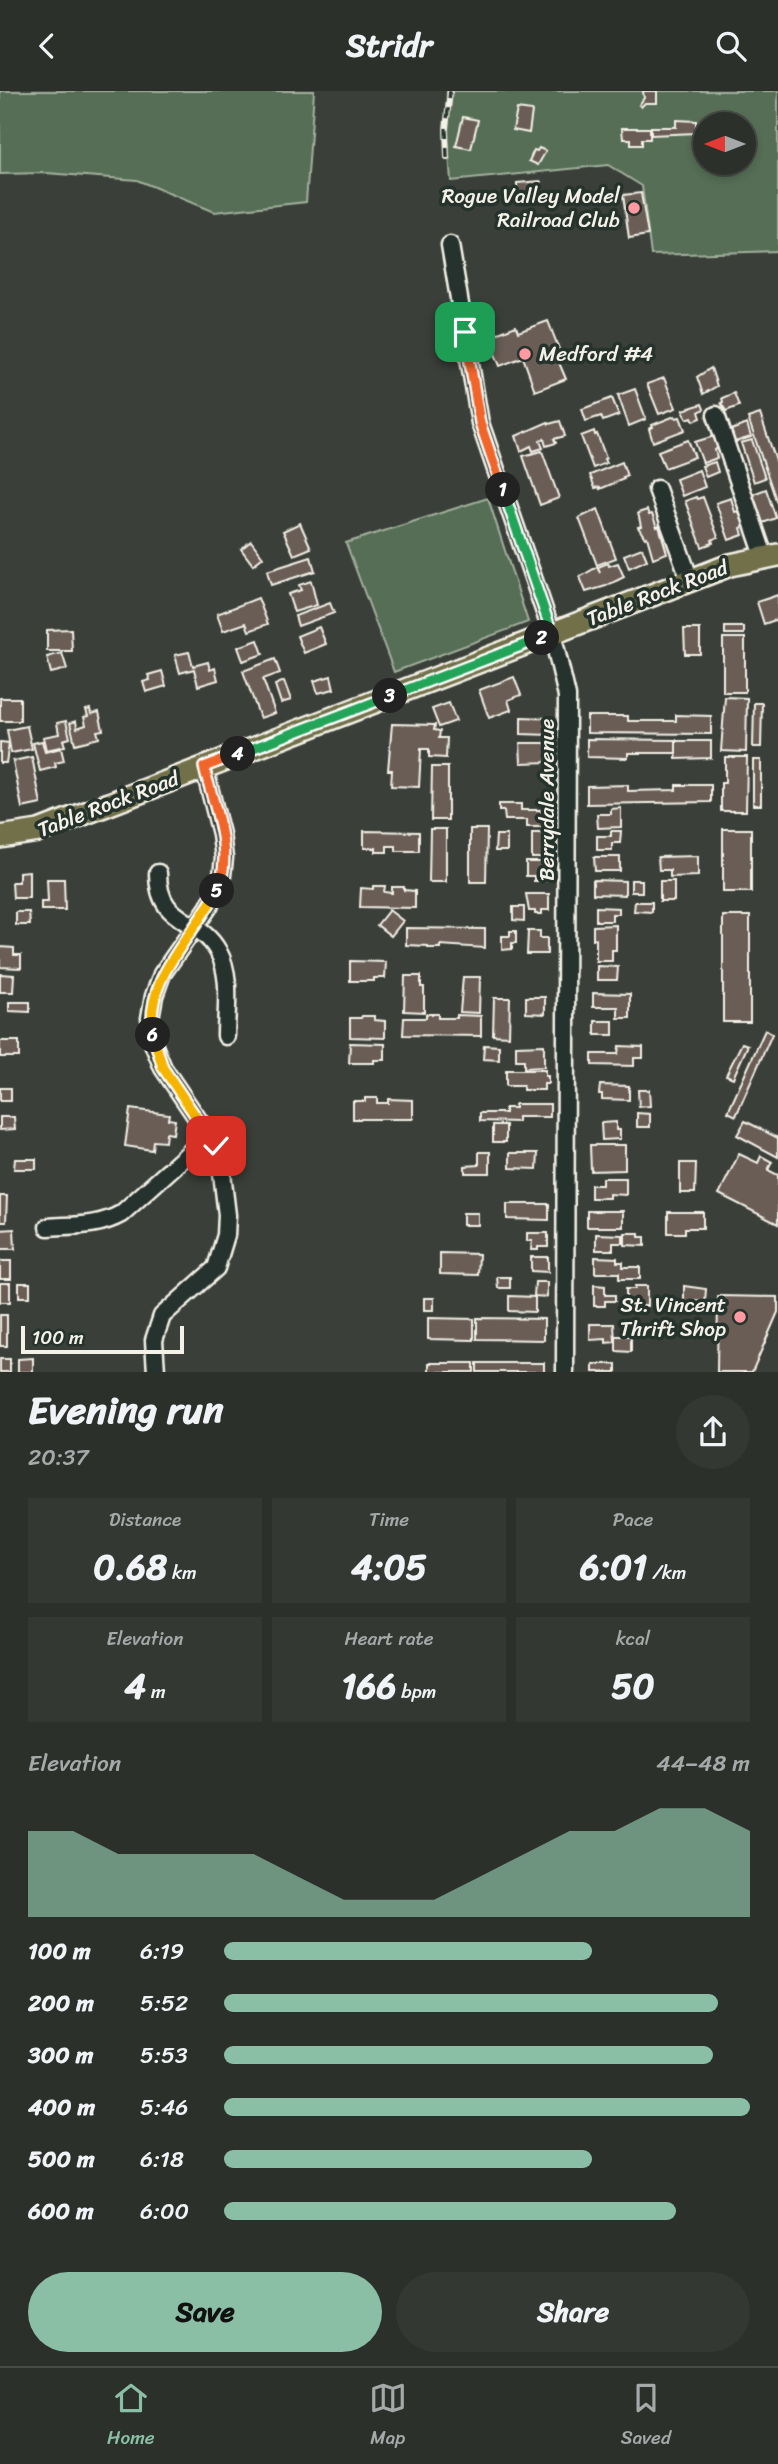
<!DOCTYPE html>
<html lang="en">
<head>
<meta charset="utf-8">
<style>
  body { margin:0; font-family:Sriracha,sans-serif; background:#343833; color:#f1f3f6; height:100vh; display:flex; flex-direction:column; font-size:26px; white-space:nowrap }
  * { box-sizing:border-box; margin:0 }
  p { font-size:23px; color:#a6a9a9 }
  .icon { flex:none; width:38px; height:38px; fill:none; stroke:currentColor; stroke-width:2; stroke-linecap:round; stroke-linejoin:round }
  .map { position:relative; height:1281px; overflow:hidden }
  .panel { display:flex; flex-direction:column; background:#2c302b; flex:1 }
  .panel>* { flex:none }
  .needle { width:46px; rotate:270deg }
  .buttons { position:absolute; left:693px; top:21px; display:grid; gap:14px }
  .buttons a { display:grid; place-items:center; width:63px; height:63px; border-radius:50%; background:#2c302b; box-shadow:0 4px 10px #0003,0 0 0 2px #484b47; font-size:35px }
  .scale { position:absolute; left:21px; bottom:18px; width:163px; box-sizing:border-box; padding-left:7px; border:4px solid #f4f1e8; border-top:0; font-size:19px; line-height:24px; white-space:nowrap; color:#f4f1e8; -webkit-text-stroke:5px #26332d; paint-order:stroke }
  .pin { position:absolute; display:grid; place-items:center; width:60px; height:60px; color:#fff; margin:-30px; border-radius:14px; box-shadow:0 4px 10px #0006 }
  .km { position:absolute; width:35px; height:35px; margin:-18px; border-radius:50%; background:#222; color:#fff; font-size:19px; line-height:35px; text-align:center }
  .round { display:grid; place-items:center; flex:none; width:74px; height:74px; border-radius:37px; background:#343833 }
  .overview { display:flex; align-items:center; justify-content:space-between; height:119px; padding:0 28px }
  h1 { font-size:38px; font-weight:700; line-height:52px }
  .stats { display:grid; grid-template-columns:repeat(3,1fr); gap:10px; height:119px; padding:7px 28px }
  .stats div { display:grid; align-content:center; border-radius:0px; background:#343833; text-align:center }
  .stats b { font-size:35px; font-weight:700 }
  .stats small { font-size:19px; font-weight:400 }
  .stats p { font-size:19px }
  .chart { height:196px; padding:14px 28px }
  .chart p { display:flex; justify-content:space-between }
  .chart svg { width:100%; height:126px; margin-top:7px; fill:#8abfa5; opacity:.7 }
  .primary-button { display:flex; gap:14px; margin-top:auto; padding:14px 28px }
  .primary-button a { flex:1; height:80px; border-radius:42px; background:#8abfa5; color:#111; font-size:28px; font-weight:700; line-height:80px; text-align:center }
  .primary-button a+a { background:#343833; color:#f1f3f6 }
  ul { padding:0 28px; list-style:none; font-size:23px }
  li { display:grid; grid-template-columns:112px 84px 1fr; align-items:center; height:52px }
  li i { height:18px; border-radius:9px; background:#8abfa5 }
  header { display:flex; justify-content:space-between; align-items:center; height:91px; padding:0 28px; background:#2c302b; font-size:32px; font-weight:700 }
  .tabs { display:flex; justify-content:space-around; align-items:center; height:98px; border-top:2px solid #484b47; background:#2c302b; font-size:19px; color:#a6a9a9 }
  .tabs a { display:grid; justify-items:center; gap:4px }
  .tabs .current { color:#8abfa5 }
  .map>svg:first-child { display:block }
  .green { fill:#546e55; stroke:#a4b09e; stroke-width:2; fill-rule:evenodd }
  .building { fill:#695d56; stroke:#f4f1e8; stroke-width:2 }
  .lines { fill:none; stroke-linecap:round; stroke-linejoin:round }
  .minor-casing { stroke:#f4f1e8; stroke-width:21 }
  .major-casing { stroke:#f4f1e8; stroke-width:26 }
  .minor { stroke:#26332d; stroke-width:16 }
  .major { stroke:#71704a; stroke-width:21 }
  .rail-casing { stroke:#f4f1e8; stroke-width:6 }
  .rail { stroke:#26332d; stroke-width:3.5; stroke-dasharray:10; stroke-linecap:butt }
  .split-1-casing { stroke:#fff; stroke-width:14 }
  .split-2-casing { stroke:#fff; stroke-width:14 }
  .split-3-casing { stroke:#fff; stroke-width:14 }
  .split-4-casing { stroke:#fff; stroke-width:14 }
  .split-5-casing { stroke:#fff; stroke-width:14 }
  .split-6-casing { stroke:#fff; stroke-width:14 }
  .split-7-casing { stroke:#fff; stroke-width:14 }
  .split-1 { stroke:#f0652b; stroke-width:9 }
  .split-2 { stroke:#22a559; stroke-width:9 }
  .split-3 { stroke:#22a559; stroke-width:9 }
  .split-4 { stroke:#22a559; stroke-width:9 }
  .split-5 { stroke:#f0652b; stroke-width:9 }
  .split-6 { stroke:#f5b400; stroke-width:9 }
  .split-7 { stroke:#f5b400; stroke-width:9 }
  .poi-dot { fill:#ff9aa2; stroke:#26332d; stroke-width:2.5 }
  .labels { text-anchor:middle; stroke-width:7; stroke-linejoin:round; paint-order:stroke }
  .poi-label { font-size:21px; fill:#f4f1e8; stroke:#26332d; text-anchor:end }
  .street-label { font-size:21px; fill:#f4f1e8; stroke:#26332d }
</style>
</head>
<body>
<header><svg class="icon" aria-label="back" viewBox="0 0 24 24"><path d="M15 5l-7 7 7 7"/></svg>Stridr<svg class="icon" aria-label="search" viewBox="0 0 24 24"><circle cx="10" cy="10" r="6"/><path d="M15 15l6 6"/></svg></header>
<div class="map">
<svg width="778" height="1281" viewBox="0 0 778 1281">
  <rect width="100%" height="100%" fill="#3a4039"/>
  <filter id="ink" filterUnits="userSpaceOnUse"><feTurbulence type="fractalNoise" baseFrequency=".0143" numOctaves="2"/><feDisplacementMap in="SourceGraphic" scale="14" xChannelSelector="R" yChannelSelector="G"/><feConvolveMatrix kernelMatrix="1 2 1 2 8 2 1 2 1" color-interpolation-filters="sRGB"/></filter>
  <g filter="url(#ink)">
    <g class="green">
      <polygon points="0,0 314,0 306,111 214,121 137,89 46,82 0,83"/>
      <path d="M447,0H778V160L651,164L642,95L608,74L451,90L446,23ZM705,33H744V72H705Z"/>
      <polygon points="488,407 528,531 394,581 346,452"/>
    </g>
    <g class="building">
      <polygon points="643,0 657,0 657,12 645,12 641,16 639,14 644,7"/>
      <polygon points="517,18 532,20 529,42 513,39"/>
      <polygon points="463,26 478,29 471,58 456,55"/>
      <polygon points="676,29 696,30 696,42 651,44 651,36 676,36"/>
      <polygon points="622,37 650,37 650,48 642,48 642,54 631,54 631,48 623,48"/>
      <polygon points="539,57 546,60 538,74 529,70 534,59 537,60"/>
      <polygon points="541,90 542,104 534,105 533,101 526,102 526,106 517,106 517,92"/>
      <polygon points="641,102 648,144 629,147 623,104"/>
      <polygon points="548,230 559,258 554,260 566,288 535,300 523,266 500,275 488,246 516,235 518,241"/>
      <polygon points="711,277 717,295 703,303 697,286"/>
      <polygon points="664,287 676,317 659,323 647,293"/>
      <polygon points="635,298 646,328 629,335 618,304"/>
      <polygon points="734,302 739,315 726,320 721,312 723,311 722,307"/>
      <polygon points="612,307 619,324 603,330 601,325 586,330 582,318"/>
      <polygon points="702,313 704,318 699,321 701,327 694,330 692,326 687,328 683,319"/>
      <polygon points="760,323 778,376 778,415 748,327"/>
      <polygon points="675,325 676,327 680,326 685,339 653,351 649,338 653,336 652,334"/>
      <polygon points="560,330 565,345 554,348 556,352 546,355 544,348 540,350 543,357 533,360 531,355 521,360 516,345 548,331 549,333"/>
      <polygon points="747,333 751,346 735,351 731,339"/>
      <polygon points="594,340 595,344 597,343 606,367 604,368 606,372 593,377 581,345"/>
      <polygon points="711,346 715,346 719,356 715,359 717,367 703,372 695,351"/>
      <polygon points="688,349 695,366 665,377 658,360"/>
      <polygon points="752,349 765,387 754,391 741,352"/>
      <polygon points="542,360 559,407 540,414 523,365"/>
      <polygon points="622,371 627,385 623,386 624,388 600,398 600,396 595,397 590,384"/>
      <polygon points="715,371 718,381 706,386 702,375"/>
      <polygon points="699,379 705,396 682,405 676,388"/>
      <polygon points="766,398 776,427 763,432 753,403"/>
      <polygon points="696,406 697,408 703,406 718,446 712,449 713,452 702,456 685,410"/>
      <polygon points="731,407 735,421 741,419 746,435 741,437 743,444 729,449 716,412"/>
      <polygon points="598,418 616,467 597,474 579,427"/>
      <polygon points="647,419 649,424 652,423 657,436 659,435 667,462 653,467 647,446 645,447 638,436 641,435 638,422"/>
      <polygon points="300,432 311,457 294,464 283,440"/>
      <polygon points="251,450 263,466 253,474 241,458"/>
      <polygon points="642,457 647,469 629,477 624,464"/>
      <polygon points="311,466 315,480 271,494 267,480"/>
      <polygon points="608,472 609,475 618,472 624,486 606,495 586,501 580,486 597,476 600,482 598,476"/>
      <polygon points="311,490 317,514 294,521 288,503 301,499 299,494"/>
      <polygon points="778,504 778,528 764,533 757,511"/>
      <polygon points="258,507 268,533 249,540 246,532 223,540 217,523"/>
      <polygon points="330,512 334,522 298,535 295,525"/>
      <polygon points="319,536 326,553 304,562 297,545"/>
      <rect x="725" y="536" width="19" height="7"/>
      <polygon points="71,538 72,560 47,560 47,539"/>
      <polygon points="684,538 700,538 700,563 685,563"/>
      <rect x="723" y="547" width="22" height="54"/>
      <polygon points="258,549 263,563 243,570 238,556"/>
      <polygon points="189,561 193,575 208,571 210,579 215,577 218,589 198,595 194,578 180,582 175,564"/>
      <polygon points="62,562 67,578 51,582 47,566"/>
      <polygon points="275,568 280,582 263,588 275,622 260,627 243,580"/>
      <polygon points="162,580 166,595 146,601 143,591 150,589 148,584"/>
      <polygon points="331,585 334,598 318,602 314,590"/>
      <polygon points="514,586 521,604 508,609 511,619 489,627 479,599"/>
      <polygon points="284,590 291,609 281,612 275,594"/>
      <polygon points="725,606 747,607 746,661 721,660"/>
      <rect x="0" y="607" width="20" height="23"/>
      <polygon points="449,612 456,630 439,636 432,618"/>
      <polygon points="754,612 762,612 761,656 753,656"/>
      <polygon points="90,618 91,623 99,621 103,639 97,640 99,647 75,653 70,632 76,630 77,637 86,634 84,626 88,625 86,619"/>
      <polygon points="676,624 711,625 711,643 587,642 587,625 628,625 628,630 676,630"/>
      <polygon points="521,626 549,627 549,644 521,643"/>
      <polygon points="66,630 70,647 63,649 65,655 46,659 43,646 59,643 57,632"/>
      <polygon points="392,633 435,634 434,639 440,640 439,647 447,647 446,667 429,666 429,658 421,658 419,696 391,695 392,679 388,679"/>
      <polygon points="27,635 32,658 11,662 7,639"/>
      <polygon points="587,648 676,649 676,662 628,662 628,667 587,666"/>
      <polygon points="42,650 45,661 61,657 64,670 55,672 56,676 40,680 33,652"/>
      <polygon points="676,650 711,650 711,667 676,668"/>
      <polygon points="0,651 9,652 6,672 0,672"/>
      <polygon points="520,652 548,652 549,671 521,672"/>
      <polygon points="32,666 41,713 22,717 13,670"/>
      <polygon points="725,666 747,666 746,720 721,720 721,692 725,692"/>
      <rect x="753" y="669" width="8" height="45"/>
      <polygon points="432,676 448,676 448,729 431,729"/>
      <polygon points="628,694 628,700 676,699 676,694 711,694 711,711 587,713 587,695"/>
      <polygon points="499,713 521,713 521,719 541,719 541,722 548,722 549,736 527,736 527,729 505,729 504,720 499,720"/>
      <polygon points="621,717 621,736 598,737 597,723 611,723 611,718"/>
      <polygon points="430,738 446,738 446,791 429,791"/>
      <polygon points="470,738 487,738 486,791 470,791"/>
      <rect x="723" y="738" width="28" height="63"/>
      <polygon points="364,740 419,741 419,760 396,760 396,755 387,755 387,761 376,761 376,757 364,757"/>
      <polygon points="611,740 621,740 620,752 612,752 612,759 597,759 597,745 611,745"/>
      <rect x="532" y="742" width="17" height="25"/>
      <polygon points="496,744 507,744 507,760 495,760"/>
      <polygon points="698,765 698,785 670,786 670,779 659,779 658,766"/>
      <polygon points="594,766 620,766 620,780 595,780"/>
      <polygon points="526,771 547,771 547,790 534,790 534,785 526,785"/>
      <polygon points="29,780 29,807 13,807 12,791 19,791 19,781"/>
      <polygon points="47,788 64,788 65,819 41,819 41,811 48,811"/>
      <polygon points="593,789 625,790 625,804 593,803"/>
      <rect x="631" y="789" width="11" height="12"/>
      <rect x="660" y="790" width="14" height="20"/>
      <polygon points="373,795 385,795 384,801 392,802 392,796 404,796 404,799 415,800 415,817 360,816 361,797 373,798"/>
      <polygon points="526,803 549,803 549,819 542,819 542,823 535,823 535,820 529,820"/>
      <polygon points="635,811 652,811 652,821 634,820"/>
      <polygon points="513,816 524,816 524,830 513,829"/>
      <polygon points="596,816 619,817 619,823 612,823 612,830 596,830"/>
      <polygon points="389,819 403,830 391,845 377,834"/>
      <polygon points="16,821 29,821 30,834 16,834"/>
      <rect x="723" y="825" width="27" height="106"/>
      <polygon points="616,834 616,859 612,859 612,870 596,870 596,848 593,848 593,835"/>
      <polygon points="406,837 485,838 485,857 440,854 440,857 428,857 428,855 406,854"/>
      <polygon points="510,840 516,840 516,852 512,852 512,858 502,859 502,845 510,845"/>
      <polygon points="528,840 540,840 540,847 547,847 547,863 527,863"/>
      <polygon points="0,856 14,857 14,864 21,864 21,877 0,876"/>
      <polygon points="350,870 386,871 385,887 374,887 374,890 350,890"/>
      <polygon points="597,875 618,876 617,889 597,889"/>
      <polygon points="0,883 14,884 13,901 0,901"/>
      <polygon points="405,885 421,885 421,896 424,896 424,921 404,920"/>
      <polygon points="463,886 480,886 479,922 460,921"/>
      <polygon points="593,902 630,903 630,927 618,927 618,916 593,916"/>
      <polygon points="526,906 545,906 545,923 526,922"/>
      <polygon points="494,907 510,907 509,945 493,944"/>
      <polygon points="9,911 30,911 30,921 9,920"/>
      <polygon points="426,923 438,923 438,927 457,927 457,924 481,925 481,945 403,944 404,927 426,927"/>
      <polygon points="362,925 374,925 374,929 385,930 385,947 350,946 350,927 361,927"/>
      <rect x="595" y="930" width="18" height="14"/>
      <polygon points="765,939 772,943 736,1025 728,1021"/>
      <rect x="0" y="950" width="19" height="16"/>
      <polygon points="350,952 385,953 385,969 374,969 374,972 349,972"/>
      <polygon points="742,952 748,954 733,987 726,984"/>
      <polygon points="484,954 499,955 499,969 483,968"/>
      <polygon points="544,954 544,976 524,977 524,969 516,969 516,955"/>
      <polygon points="619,955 643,956 643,967 634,967 634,975 592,974 592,963 618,963"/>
      <polygon points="506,979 545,979 545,985 548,985 548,993 544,993 544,999 523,999 523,995 506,995"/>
      <polygon points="600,994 629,995 629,1009 602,1008 602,1003 599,1003"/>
      <rect x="0" y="997" width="11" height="13"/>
      <polygon points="638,999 649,999 650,1015 639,1016"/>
      <polygon points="365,1007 377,1007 377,1012 388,1012 388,1008 413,1009 413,1028 353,1028 353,1010 365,1010"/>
      <polygon points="515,1013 550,1013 550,1026 518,1026 518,1031 480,1030 480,1022 505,1022 505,1017 515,1017"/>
      <polygon points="130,1018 169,1023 168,1028 175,1029 173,1043 166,1042 165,1051 153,1050 152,1059 125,1055"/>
      <polygon points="637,1022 650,1023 650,1036 637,1036"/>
      <polygon points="0,1026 14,1026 15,1038 0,1039"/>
      <polygon points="745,1030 778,1047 778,1066 737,1044"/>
      <polygon points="616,1031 616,1039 620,1039 620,1048 602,1049 601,1032"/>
      <rect x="493" y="1034" width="13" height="17"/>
      <polygon points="590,1054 625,1054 625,1079 591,1080"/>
      <polygon points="479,1061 490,1061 490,1082 465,1082 465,1075 479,1074"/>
      <polygon points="510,1062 538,1062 537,1078 510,1077"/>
      <polygon points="739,1063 758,1072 761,1065 772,1071 768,1079 778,1084 778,1133 719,1103"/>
      <polygon points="15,1068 36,1068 36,1078 14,1078"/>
      <polygon points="680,1072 696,1072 695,1102 680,1102"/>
      <polygon points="602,1087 626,1087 626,1104 609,1103 609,1107 591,1107 591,1094 602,1094"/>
      <polygon points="0,1105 7,1105 6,1131 0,1131"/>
      <polygon points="507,1113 549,1113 549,1129 507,1128"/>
      <rect x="587" y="1120" width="36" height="16"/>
      <polygon points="668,1121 703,1121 703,1137 685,1137 685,1142 668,1142"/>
      <rect x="463" y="1122" width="15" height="12"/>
      <polygon points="14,1138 15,1158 0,1158 0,1139"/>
      <polygon points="527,1142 548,1142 548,1156 538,1156 538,1159 531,1159 532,1150 527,1150"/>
      <polygon points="625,1142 639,1142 639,1146 645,1146 645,1155 625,1154"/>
      <polygon points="596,1143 623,1144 623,1152 613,1152 613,1159 596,1159"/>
      <polygon points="440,1162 479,1163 478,1184 440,1183"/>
      <polygon points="531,1166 548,1166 548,1181 531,1180"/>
      <polygon points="595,1166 617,1167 617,1171 623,1171 623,1176 640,1176 640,1188 619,1188 619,1182 595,1182"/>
      <rect x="0" y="1170" width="11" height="18"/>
      <polygon points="497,1186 510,1186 510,1197 498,1197"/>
      <polygon points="535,1191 547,1191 547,1206 534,1205"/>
      <rect x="0" y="1192" width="10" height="19"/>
      <rect x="19" y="1192" width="11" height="14"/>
      <polygon points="594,1194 605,1195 605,1204 615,1204 615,1210 605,1210 605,1215 594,1215"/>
      <polygon points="635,1195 647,1195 647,1215 636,1215 636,1210 626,1210 626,1198 635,1198"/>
      <polygon points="684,1195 706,1198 705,1211 695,1210 695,1215 684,1215"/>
      <polygon points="509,1205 535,1206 535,1221 509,1220"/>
      <polygon points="718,1205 778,1206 778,1221 752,1281 717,1281"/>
      <rect x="424" y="1207" width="10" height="12"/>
      <rect x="0" y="1224" width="7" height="31"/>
      <polygon points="428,1227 474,1228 474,1249 428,1248"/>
      <polygon points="477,1227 544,1228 544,1249 477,1248"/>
      <polygon points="590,1233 614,1233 615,1251 606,1252 606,1248 590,1249"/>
      <polygon points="616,1245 631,1245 631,1261 616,1260"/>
      <polygon points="33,1267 33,1281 18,1281 18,1268"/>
      <rect x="0" y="1268" width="10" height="13"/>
      <rect x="429" y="1272" width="45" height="9"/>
      <rect x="477" y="1272" width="67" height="9"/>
      <rect x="593" y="1273" width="23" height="8"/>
    </g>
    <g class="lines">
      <g class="minor-casing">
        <g id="minor">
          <polyline points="450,154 480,332 552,542 567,605 565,1281"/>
          <polyline points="716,324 764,465"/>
          <polyline points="657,398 690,489"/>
          <path d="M158,782C158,835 198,824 218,860C232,885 226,917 226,945"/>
          <path d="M48,1136C73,1134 98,1136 121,1123L210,1043"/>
          <polyline points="156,1281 154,1249 162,1225 216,1177 226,1144 227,1124 221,1074 216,1055 163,977 154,955 150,927 154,905 162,883 208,817 221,793 224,767 221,743 204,676"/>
        </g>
      </g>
      <g class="major-casing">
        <polyline id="major" points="0,746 39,740 730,474 778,464"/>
      </g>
      <use href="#minor" class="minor"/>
      <use href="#major" class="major"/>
      <g class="rail-casing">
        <polyline id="rail" points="447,67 446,38 450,0"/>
      </g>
      <use href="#rail" class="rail"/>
    </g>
  </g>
  <g class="lines" filter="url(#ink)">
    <g class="split-1-casing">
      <polyline id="split-1" points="465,241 480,332 503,399"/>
    </g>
    <g class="split-2-casing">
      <polyline id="split-2" points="503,399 552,542 542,547"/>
    </g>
    <g class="split-3-casing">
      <polyline id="split-3" points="390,605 542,547"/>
    </g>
    <g class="split-4-casing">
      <polyline id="split-4" points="238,663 390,605"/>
    </g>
    <g class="split-5-casing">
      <path id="split-5" d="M217,800C235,764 213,712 204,676L238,663"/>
    </g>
    <g class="split-6-casing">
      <path id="split-6" d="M153,944C144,886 192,848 217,800"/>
    </g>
    <g class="split-7-casing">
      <polyline id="split-7" points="153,944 163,977 216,1055"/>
    </g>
    <use href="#split-1" class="split-1"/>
    <use href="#split-2" class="split-2"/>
    <use href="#split-3" class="split-3"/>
    <use href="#split-4" class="split-4"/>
    <use href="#split-5" class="split-5"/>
    <use href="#split-6" class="split-6"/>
    <use href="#split-7" class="split-7"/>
  </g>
  <g class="poi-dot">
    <circle cx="634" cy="117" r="7"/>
    <circle cx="525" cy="263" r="7"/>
    <circle cx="740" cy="1226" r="7"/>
  </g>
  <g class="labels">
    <g class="poi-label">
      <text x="620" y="112">Rogue Valley Model<tspan x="620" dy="24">Railroad Club</tspan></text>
      <text x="539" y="270" text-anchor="start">Medford #4</text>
      <text x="726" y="1221">St. Vincent<tspan x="726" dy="24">Thrift Shop</tspan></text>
    </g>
    <g class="street-label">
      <text transform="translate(657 502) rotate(-21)" y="7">Table Rock Road</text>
      <text transform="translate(547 709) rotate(-90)" y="7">Berrydale Avenue</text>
      <text transform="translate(108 713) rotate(-21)" y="7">Table Rock Road</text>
    </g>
  </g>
</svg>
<div class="buttons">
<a><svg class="needle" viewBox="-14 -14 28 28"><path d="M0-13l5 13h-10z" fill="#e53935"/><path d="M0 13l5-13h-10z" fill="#a6a9a9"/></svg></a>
</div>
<div class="scale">100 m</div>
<div class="pin" style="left:465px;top:241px;background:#1e9e55"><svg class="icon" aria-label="arrive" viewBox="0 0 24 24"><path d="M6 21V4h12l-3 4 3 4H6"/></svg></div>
<div class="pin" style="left:216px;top:1055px;background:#d93025"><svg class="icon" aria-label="check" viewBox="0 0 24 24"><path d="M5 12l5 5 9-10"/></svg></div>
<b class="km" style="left:503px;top:399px">1</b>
<b class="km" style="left:542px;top:547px">2</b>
<b class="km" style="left:390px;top:605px">3</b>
<b class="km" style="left:238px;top:663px">4</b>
<b class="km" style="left:217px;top:800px">5</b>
<b class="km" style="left:153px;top:944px">6</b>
</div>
<section class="panel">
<div class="overview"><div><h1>Evening run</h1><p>20:37</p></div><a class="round"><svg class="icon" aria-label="share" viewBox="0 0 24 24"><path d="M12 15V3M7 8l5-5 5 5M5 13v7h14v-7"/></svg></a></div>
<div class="stats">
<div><p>Distance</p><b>0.68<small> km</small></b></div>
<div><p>Time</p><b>4:05</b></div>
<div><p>Pace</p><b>6:01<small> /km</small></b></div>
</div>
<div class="stats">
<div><p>Elevation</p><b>4<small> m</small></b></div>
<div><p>Heart rate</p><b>166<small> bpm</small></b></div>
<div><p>kcal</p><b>50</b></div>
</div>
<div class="chart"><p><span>Elevation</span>44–48 m</p>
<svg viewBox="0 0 160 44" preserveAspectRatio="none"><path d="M0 44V14L10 14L20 22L30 22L40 22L50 22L60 30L70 38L80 38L90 38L100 30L110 22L120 14L130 14L140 6L150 6L160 14V44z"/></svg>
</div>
<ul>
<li><b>100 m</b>6:19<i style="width:70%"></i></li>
<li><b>200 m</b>5:52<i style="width:94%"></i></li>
<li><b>300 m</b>5:53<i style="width:93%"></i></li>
<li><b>400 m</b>5:46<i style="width:100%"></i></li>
<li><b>500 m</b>6:18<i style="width:70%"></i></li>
<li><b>600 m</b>6:00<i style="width:86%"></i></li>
</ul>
<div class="primary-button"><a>Save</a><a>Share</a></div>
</section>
<nav class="tabs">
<a class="current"><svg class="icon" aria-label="home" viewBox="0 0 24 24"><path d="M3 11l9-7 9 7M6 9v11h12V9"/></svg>Home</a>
<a><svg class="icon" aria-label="map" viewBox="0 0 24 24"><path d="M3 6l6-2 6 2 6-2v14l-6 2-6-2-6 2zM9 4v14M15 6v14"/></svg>Map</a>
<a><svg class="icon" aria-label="saved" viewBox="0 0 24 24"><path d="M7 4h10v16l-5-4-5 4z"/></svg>Saved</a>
</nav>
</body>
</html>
